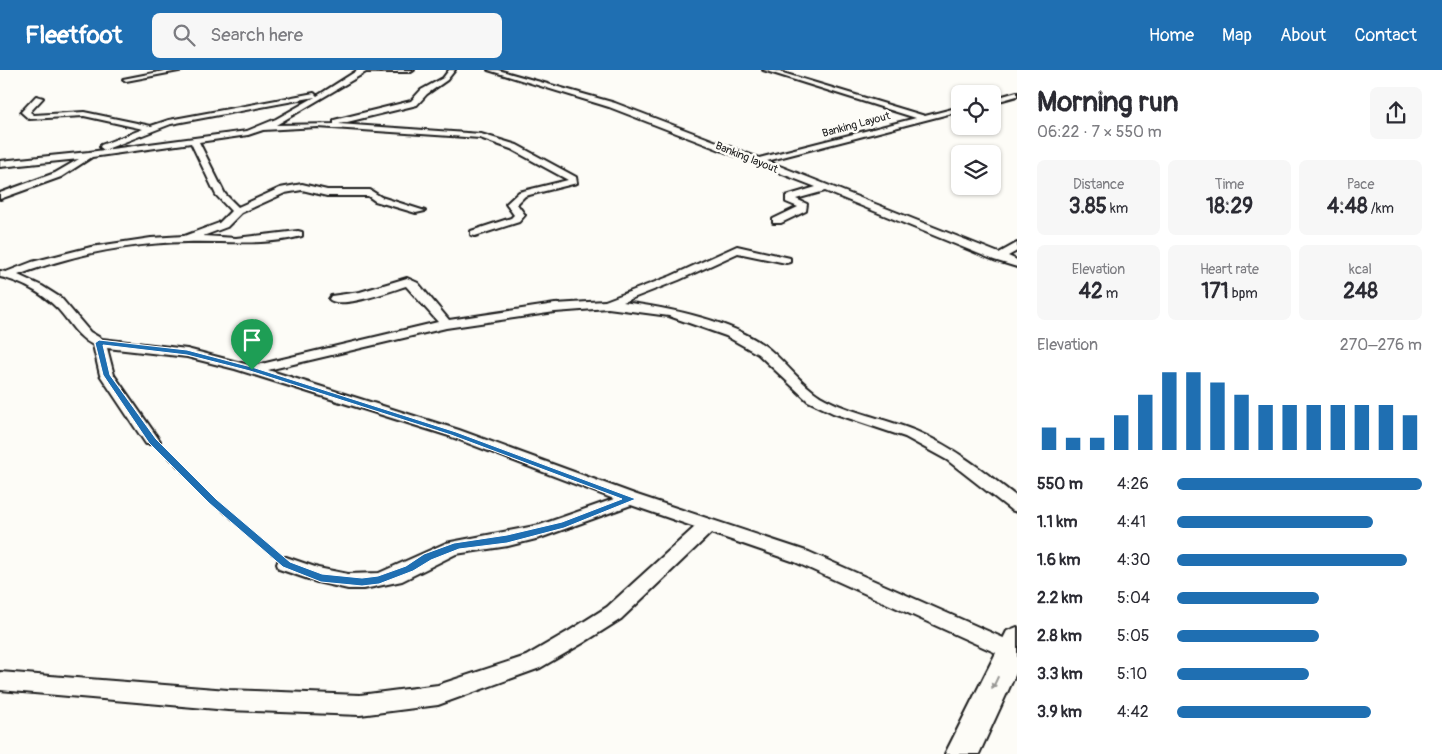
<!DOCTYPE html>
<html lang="en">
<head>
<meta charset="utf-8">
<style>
  body { margin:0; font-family:Pangolin,sans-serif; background:#f7f7f7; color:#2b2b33; height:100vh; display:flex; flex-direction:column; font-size:19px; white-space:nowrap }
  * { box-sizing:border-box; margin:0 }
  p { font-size:16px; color:#7c7c81 }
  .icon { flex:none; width:28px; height:28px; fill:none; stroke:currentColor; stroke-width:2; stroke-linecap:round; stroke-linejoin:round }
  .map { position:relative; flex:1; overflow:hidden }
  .panel { display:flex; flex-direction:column; background:#fff; width:425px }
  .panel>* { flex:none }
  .fabs { position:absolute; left:951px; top:15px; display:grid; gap:10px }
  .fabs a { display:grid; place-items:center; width:50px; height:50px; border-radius:8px; background:#fff; box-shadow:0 1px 4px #0004; font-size:25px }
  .pin { position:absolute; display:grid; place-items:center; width:42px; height:42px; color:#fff; margin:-51px -21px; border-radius:50% 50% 50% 0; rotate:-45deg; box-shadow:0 0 5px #0007 }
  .pin .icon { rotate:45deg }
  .round { display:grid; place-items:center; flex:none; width:52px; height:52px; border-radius:8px; background:#f7f7f7 }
  .summary { display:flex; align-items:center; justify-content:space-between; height:85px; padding:0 20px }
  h1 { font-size:28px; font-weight:700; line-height:38px }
  .figures { display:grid; grid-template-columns:repeat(3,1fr); gap:8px; height:85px; padding:5px 20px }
  .figures div { display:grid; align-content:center; border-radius:8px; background:#f7f7f7; text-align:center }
  .figures b { font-size:21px; font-weight:700 }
  .figures small { font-size:14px; font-weight:400 }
  .figures p { font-size:14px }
  .chart { height:140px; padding:10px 20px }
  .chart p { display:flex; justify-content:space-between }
  .chart svg { width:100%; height:90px; margin-top:5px; stroke:#1f6fb2; stroke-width:6 }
  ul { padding:0 20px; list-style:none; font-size:16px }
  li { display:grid; grid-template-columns:80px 60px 1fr; align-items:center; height:38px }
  li i { height:12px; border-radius:6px; background:#1f6fb2 }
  header { display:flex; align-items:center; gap:30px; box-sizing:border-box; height:70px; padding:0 25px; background:#1f6fb2; color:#fff }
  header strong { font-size:24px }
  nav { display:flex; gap:28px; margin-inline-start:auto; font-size:18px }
  .search { width:350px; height:45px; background:#f7f7f7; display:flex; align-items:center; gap:12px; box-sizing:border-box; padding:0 18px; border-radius:8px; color:#7c7c81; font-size:19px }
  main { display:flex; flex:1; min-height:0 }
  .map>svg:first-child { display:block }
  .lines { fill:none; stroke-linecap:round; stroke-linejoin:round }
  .minor-casing { stroke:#1c1c1c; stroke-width:4 }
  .secondary-casing { stroke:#1c1c1c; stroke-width:4 }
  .path-far1 { stroke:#1c1c1c; stroke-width:3; stroke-dasharray:5.5 4; stroke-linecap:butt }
  .path { stroke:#1c1c1c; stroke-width:4.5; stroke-dasharray:7 5; stroke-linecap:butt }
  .minor { fill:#fdfcf7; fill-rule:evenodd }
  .secondary { fill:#fdfcf7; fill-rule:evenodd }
  .oneway { fill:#989794 }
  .route { fill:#1f6fb2; stroke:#fff; fill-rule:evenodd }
  .labels { text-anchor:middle; stroke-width:5; stroke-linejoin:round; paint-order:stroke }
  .far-street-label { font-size:11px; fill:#1c1c1c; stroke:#fdfcf7 }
</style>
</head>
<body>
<header>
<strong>Fleetfoot</strong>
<div class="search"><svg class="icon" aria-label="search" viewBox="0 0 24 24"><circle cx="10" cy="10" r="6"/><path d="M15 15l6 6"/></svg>Search here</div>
<nav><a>Home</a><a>Map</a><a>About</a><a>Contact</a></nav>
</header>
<main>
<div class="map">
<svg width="1017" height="684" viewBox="0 0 1017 684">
  <rect width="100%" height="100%" fill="#fdfcf7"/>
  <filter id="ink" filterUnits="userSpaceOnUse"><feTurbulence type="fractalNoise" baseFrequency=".02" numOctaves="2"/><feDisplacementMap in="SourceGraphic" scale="10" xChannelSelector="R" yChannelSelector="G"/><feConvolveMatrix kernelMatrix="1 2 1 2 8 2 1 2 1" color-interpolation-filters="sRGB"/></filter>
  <g filter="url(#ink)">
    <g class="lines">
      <g class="minor-casing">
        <g id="minor">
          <polygon points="169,0 184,0 126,11 123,9"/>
          <path d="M358,0H414L411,2H366L276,55L334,54V50L411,31L421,20L443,8L449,0H455L447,10L427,24L417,35L339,54L481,64L517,75L576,107L577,113L525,126L517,134L525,145L519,152L475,166L471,165V161L511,148L514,145L506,134L519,122L568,110L511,79L480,68L318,57L263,60L248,65L199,72L225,124L238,137L280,118L302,114L327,120H370L381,127L425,141L416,143L375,131L368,126H327L302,120L285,123L241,143L227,157L203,166L236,168L298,161L302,162V166C264,176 225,171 187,172C130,173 71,185 18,205L42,216L61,228L90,262L102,269L187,279L253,296L438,252L406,216C391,221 339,240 329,229L331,226L360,222L407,208L418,213L449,250L555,234L605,231L671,206L737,176L790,188V192L786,193L738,183L679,210L623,232C668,238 733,250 769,279C786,293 801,314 820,326C849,343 884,348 916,361C954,377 985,402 1017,427V442L1011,440L947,390L905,367L833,343L808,331L758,284L726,266L669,246L608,238L555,242L446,258L268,300L459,360L637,425L809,482L1017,574V586L1010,589L1003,586L795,492L711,463L621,549L583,573L540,598L438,635L360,645L228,640L0,620V602L228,620L360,625L438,615L526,586L569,561L607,537L695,457L631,435L540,468L508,476L456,484L402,511L364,519H348L317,512L279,499L277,494L279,489L286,487L318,498L348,504L379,503L446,473L540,455L614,429L449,366L235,299L187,287L107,278L114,305L160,371L158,374H146L100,305L93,275C77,267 70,252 58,239C44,224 20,211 0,207V201L6,202L32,192L91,177L151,168L184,166L219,153L231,141L216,125L191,73L92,87L61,107L0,129V123L55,103L79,89L0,97V91L89,82L247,61L276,49L315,27L171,54L104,80L100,77L101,75L143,59L84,46L29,49L21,42L36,26L43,28L30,42L34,45L84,42L151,56L169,50L314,23L317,26Z"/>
          <polygon points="488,0 498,0 615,33 759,88 916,48 763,0 773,0 925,46 960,37 960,41 767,91 999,183 1017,173 1017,181 1008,186 1017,190 1017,197 994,190 825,121 796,129 807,134 806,141 781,153 773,153 773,149 798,137 786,132 786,126 816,117 609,37"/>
          <polygon points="1017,22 1017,26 992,33 992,29"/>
        </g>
      </g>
      <g class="secondary-casing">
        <polygon id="secondary" points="1017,557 1017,601 979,684 945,684 1007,561"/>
      </g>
      <polyline class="path-far1" points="162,380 212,431 261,473"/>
      <polyline class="path" points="259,471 274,484"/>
      <use href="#minor" class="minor"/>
      <use href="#secondary" class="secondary"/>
    </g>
    <defs><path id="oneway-solid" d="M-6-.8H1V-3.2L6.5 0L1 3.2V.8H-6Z" transform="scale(1.25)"/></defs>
    <use class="oneway" href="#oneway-solid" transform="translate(995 613) rotate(115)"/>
  </g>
  <path class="route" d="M99,270L187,280L255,298L456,362L636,429L564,458L507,473L459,479L431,490L413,501L379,514L362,516L321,512L283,497L209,433L149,373L103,305L95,273ZM103,275L187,285L250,301L451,365L622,429L562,452L507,465L454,473L424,484L406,496L378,506L362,508L322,504L290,492L216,429L156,369L110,305Z"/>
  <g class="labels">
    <g class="far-street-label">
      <text transform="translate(856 54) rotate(-15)" y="4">Banking Layout</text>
      <text transform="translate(747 87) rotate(22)" y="4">Banking layout</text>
    </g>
  </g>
</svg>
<div class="fabs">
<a><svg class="icon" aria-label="locate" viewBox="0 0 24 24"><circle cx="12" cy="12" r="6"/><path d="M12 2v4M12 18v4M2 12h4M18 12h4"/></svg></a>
<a><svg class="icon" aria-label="layers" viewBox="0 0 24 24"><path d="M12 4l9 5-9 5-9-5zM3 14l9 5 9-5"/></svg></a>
</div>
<div class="pin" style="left:252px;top:300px;background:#1e9e55"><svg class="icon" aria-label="arrive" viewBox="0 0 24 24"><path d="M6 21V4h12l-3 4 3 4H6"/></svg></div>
</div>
<section class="panel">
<div class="summary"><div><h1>Morning run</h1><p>06:22 · 7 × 550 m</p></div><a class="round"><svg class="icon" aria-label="share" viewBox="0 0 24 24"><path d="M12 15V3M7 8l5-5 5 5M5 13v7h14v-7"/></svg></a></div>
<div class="figures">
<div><p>Distance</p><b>3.85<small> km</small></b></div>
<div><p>Time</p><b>18:29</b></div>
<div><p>Pace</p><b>4:48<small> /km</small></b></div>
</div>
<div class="figures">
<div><p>Elevation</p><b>42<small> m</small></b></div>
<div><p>Heart rate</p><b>171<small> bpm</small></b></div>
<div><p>kcal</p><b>248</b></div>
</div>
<div class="chart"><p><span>Elevation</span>270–276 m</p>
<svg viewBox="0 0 160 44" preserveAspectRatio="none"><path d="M5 44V33M15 44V38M25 44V38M35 44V27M45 44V17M55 44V6M65 44V6M75 44V11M85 44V17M95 44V22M105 44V22M115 44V22M125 44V22M135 44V22M145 44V22M155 44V27"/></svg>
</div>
<ul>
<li><b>550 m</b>4:26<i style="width:100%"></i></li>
<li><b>1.1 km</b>4:41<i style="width:80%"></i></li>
<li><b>1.6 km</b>4:30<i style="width:94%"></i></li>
<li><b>2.2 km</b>5:04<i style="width:58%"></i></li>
<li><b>2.8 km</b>5:05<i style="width:58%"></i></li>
<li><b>3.3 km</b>5:10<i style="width:54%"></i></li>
<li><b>3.9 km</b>4:42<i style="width:79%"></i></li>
</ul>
</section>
</main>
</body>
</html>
